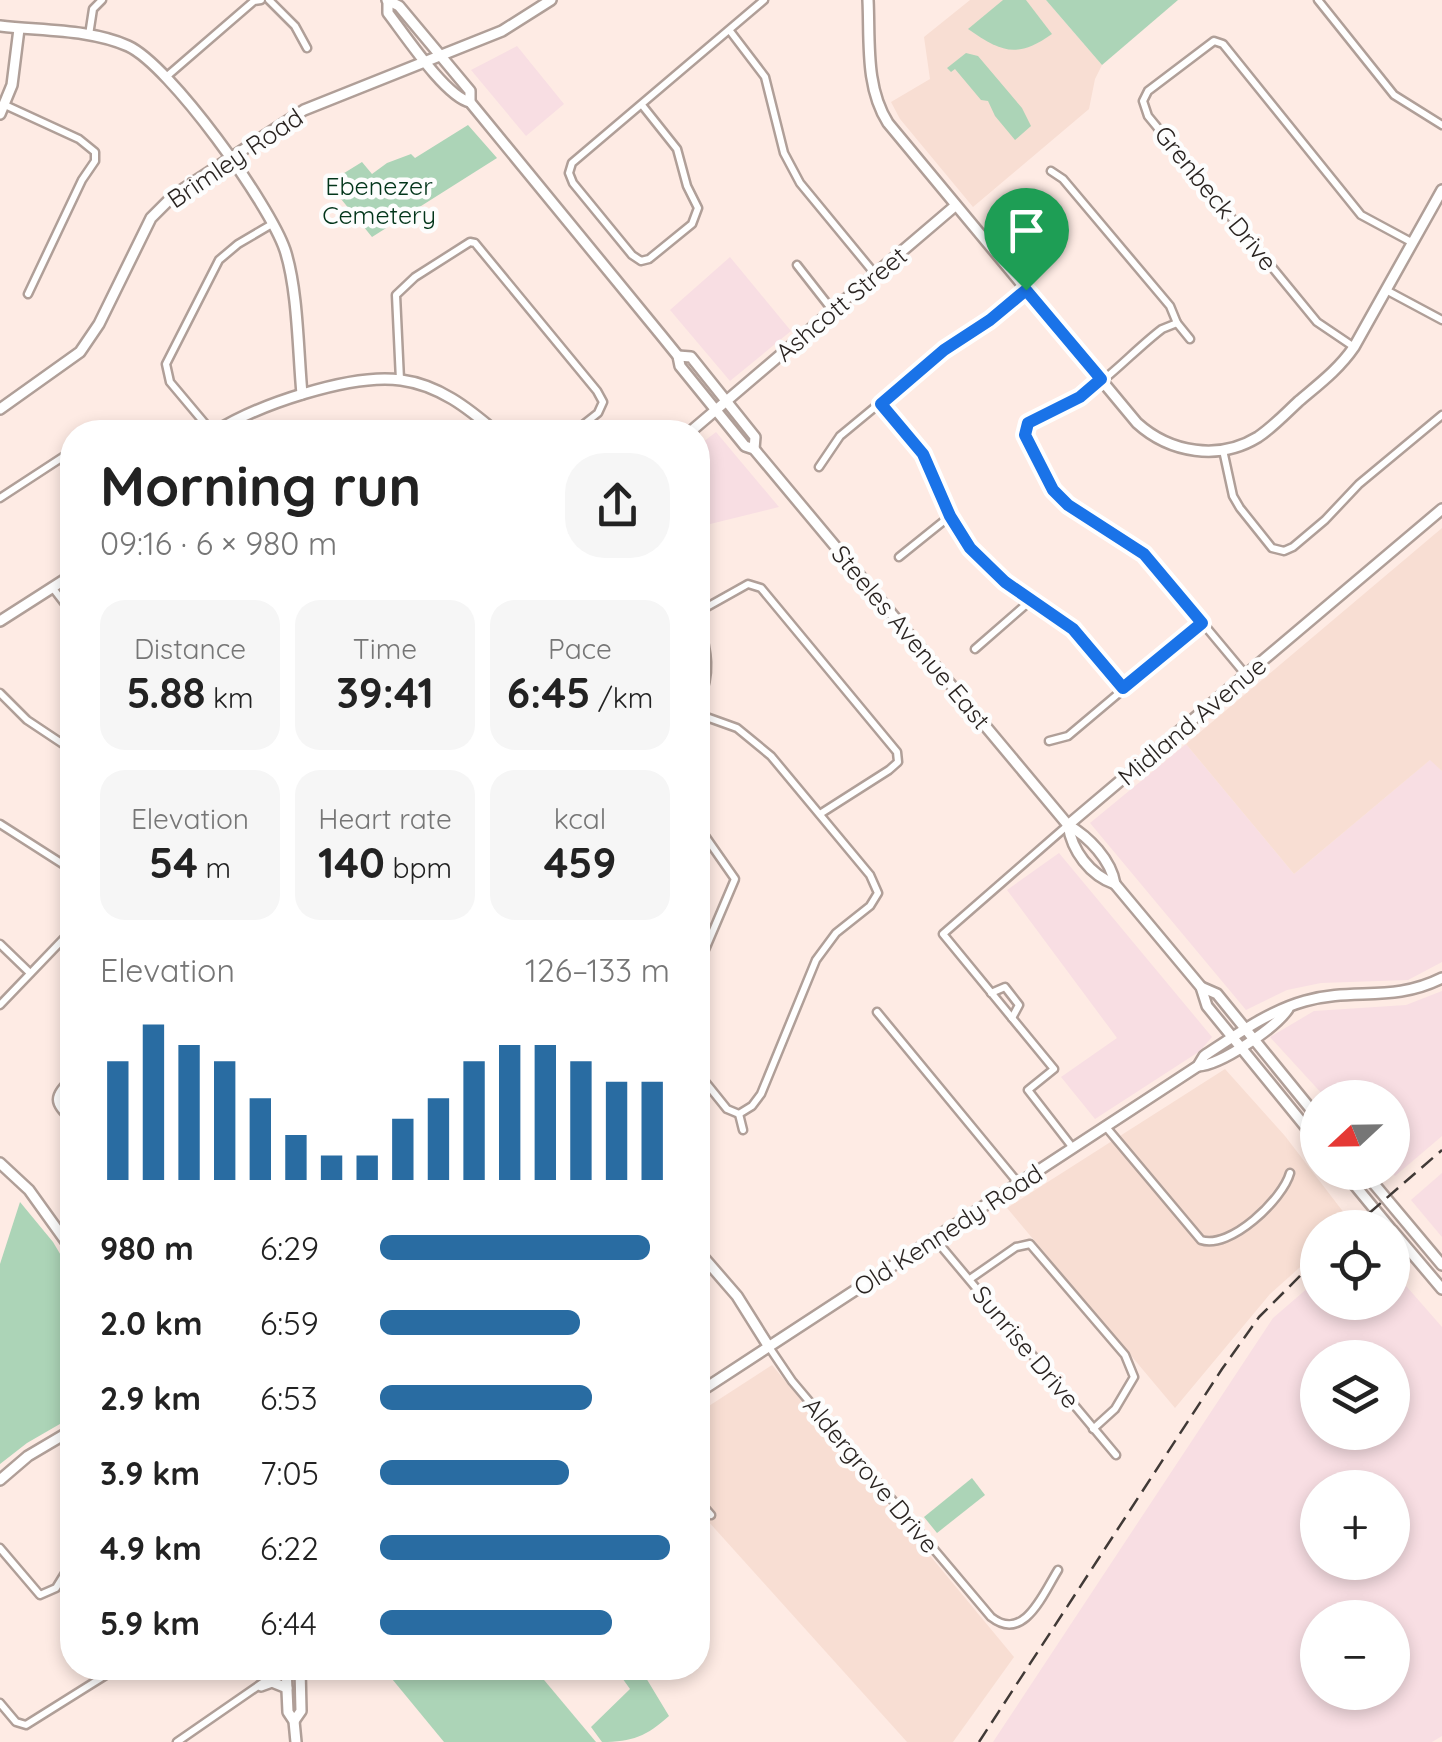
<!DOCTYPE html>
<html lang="en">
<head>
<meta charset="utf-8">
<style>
  body { margin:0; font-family:Quicksand,sans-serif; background:#f6f6f6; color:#222; height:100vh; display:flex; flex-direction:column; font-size:38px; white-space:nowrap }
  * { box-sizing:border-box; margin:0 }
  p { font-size:32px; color:#767676 }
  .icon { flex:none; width:55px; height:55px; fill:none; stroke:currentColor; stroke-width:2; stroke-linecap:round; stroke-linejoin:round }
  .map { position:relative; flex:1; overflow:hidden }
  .drawer { position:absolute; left:60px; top:420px; width:650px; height:1260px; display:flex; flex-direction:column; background:#fff; border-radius:40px; box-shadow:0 5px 15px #0003 }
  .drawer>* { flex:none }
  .needle { width:65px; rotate:248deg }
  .controls { position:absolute; left:1300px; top:1080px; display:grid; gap:20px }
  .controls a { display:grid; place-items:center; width:110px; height:110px; border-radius:50%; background:#fff; box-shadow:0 5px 15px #0003; font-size:50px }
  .pin { position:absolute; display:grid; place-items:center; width:85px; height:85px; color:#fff; margin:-102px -42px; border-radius:50% 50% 50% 0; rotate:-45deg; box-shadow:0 0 10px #0007 }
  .pin .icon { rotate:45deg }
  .round { display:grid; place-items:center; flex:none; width:105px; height:105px; border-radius:40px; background:#f6f6f6 }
  .summary { display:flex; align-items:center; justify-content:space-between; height:170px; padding:0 40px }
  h1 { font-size:55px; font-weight:800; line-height:75px }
  .metrics { display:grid; grid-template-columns:repeat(3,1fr); gap:15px; height:170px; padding:10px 40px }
  .metrics div { display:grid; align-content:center; border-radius:25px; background:#f6f6f6; text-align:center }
  .metrics b { font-size:42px; font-weight:800 }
  .metrics small { font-size:28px; font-weight:400 }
  .metrics p { font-size:28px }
  .chart { height:280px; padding:20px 40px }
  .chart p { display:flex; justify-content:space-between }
  .chart svg { width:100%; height:180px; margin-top:10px; stroke:#296ca2; stroke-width:6 }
  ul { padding:0 40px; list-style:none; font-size:32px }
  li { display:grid; grid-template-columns:160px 120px 1fr; align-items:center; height:75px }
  li i { height:25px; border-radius:12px; background:#296ca2 }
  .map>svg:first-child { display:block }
  .commercial { fill:#f8dee3; fill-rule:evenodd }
  .built { fill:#f8ded3 }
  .green { fill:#acd4b7 }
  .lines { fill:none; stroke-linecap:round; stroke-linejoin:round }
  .street-casing { stroke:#b09f98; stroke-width:11 }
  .secondary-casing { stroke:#b09f98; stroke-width:14 }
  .street { stroke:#fff; stroke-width:6 }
  .secondary { stroke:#fff; stroke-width:9 }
  .rail { stroke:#413a37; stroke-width:2.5; stroke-dasharray:15 8; stroke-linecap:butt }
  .route-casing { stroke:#fff; stroke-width:20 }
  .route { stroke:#1a73e8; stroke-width:12 }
  .labels { text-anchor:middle; stroke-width:9; stroke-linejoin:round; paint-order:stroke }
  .street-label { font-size:25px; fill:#2a2421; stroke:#fdfdfd }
  .park-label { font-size:25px; fill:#02351a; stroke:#fdfdfd }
</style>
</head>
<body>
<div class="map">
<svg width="1442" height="1742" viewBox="0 0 1442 1742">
  <rect width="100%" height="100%" fill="#feebe4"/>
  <g class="commercial">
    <polygon points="517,46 564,104 526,136 471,70"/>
    <polygon points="730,257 791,331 730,381 670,310"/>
    <polygon points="716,432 779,507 698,527 698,446"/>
    <polygon points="1186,744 1294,874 1431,759 1442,771 1442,962 1408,980 1321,983 1287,990 1246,1010 1090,823"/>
    <polygon points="1059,853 1212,1037 1200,1051 1095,1119 1061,1077 1117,1038 1007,890"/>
    <polygon points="1442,991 1442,1136 1395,1176 1392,1172 1392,1098 1325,1097 1270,1037 1314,1011 1406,1005"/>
    <polygon points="1442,1173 1442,1237 1411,1200"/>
    <path d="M1393,1271L1442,1327V1736L1432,1742H993L1273,1318L1317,1280L1318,1302H1392ZM1318,1358H1392V1432H1318ZM1318,1488H1392V1562H1318ZM1318,1618H1392V1692H1318Z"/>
  </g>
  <g class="built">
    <polygon points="970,0 1046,0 1102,65 1095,79 1089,109 973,207 900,119 891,102 930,79 924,37"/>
    <polygon points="1442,528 1442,771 1430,760 1294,874 1186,744"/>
    <polygon points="1225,1069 1285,1136 1351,1222 1345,1227 1318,1228 1317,1252 1270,1294 1175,1408 1007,1208"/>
    <polygon points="772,1365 1014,1657 953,1742 907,1742 698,1510 698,1413"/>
  </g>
  <g class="green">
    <path d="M1003,0H1026L1052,34C1017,59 1001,52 968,29Z"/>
    <polygon points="1046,0 1178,0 1102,65"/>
    <polygon points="966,53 978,56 1022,108 1031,126 1015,140 995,116 988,101 981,100 955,69 951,72 947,68"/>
    <polygon points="468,125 497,158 372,237 328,183 362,162 372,174 387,163 411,154 415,158"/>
    <polygon points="20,1202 53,1242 72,1274 72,1417 27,1443 0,1464 0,1264"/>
    <polygon points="972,1478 985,1495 937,1533 924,1517"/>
    <polygon points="383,1668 534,1668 596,1742 444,1742"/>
    <path d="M615,1668H640L669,1716C647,1736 632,1742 602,1742L591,1727L630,1689Z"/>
  </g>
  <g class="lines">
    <g class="street-casing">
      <g id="street">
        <polyline points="269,0 295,26 307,48"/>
        <polyline points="1318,0 1394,95 1442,125"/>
        <polyline points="730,31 765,77 784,153 800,183 875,274"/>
        <polyline points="89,35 93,9 102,0"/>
        <polyline points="166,77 254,1 261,0"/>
        <polyline points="5,105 79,139 95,152 95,161 82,180 28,294"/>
        <polyline points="642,105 677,149 687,186 698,208 692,224 649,259 641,261 632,255 573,183 569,173 572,163 764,0"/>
        <path d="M1051,171L1063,179L1170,306L1177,323L1162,329C1133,351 1106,383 1074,400C1056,410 1027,411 1025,435L1050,486L1059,497L1150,560L1246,675"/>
        <polyline points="797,265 833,311"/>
        <polyline points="1386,290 1442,320"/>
        <polyline points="1177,323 1190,339"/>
        <polyline points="1354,347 1317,322 1148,116 1143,101 1148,91 1214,41 1223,44 1361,215 1413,243"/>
        <polyline points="400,380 396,295 415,277 470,242 475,243 597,391 603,402 598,413 574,432"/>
        <polyline points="881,404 923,454 950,516 970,548 1005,583 1073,629 1123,688"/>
        <polyline points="212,432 170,382 166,364 219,260 238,244 272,224"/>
        <polyline points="1223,450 1233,496 1240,508 1272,548 1284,551 1293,547 1325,520 1359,484 1442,415"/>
        <polyline points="819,467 840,436 944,350 979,328 1026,290"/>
        <polyline points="0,498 72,451"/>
        <polyline points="899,557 950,516"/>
        <polyline points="52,587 72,613"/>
        <polyline points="698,612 748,584 761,588 897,752 898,762 889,770 820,814"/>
        <polyline points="975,649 1030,601"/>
        <polyline points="0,693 27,720 72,750"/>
        <polyline points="698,714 737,728 771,756 870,875 878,893 870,906 836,933 816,960 761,1094 752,1106 739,1114"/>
        <polyline points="1049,741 1068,736 1201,624"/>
        <polyline points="0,824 72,870"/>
        <polyline points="1068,825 943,934 1054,1069 1028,1090 1073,1148"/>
        <polyline points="698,826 735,879 698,966"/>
        <polyline points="0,944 30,973"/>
        <polyline points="991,993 1005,987 1019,1005 1012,1018"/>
        <polyline points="0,1005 72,930"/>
        <polyline points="877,1012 1019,1184"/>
        <polyline points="698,1073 727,1109 739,1114"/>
        <path d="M72,1077C52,1098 52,1101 72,1121"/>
        <polyline points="739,1114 743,1130"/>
        <path d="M1106,1127L1201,1240C1230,1250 1283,1199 1290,1173"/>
        <polyline points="935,1239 1116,1455"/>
        <polyline points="970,1279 1016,1247 1030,1244 1125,1355 1134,1377 1115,1409 1093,1429"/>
        <path d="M769,1347L792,1381L991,1617C1024,1643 1043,1594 1058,1570"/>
        <polyline points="698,1500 711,1515"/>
        <polyline points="0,1548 40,1595 56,1588 72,1562"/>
        <polyline points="0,1703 16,1722 26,1725 117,1668"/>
        <polyline points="177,1742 284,1668"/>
      </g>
    </g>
    <g class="secondary-casing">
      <g id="secondary">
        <path d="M387,0L399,6L470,91V102L661,335L678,356L680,366L745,446L754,449L1068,825C1089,837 1111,860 1115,884"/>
        <path d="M868,0C870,41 865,87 888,123L1137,423C1170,453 1219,461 1258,437C1273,427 1286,413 1299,401C1319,384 1339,369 1354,347L1442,190"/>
        <path d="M388,2V13C405,35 446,97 470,102"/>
        <path d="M0,26C41,31 90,29 128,46C170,65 270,205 285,250C298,290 298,352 302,394"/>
        <polyline points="0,114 12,85 19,29"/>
        <polyline points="678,356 691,357 755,437 754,449"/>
        <polyline points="0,409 80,352 99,324 151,218 174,195 304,110 502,31 551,0"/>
        <path d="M215,432C257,405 351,373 401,380C439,385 468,408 496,432"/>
        <polyline points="690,432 955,206"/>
        <polyline points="0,621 72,575"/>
        <path d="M698,624C706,651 710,674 698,700"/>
        <polyline points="1068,825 1442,509"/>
        <path d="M1068,825C1072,851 1090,875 1115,884L1201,987L1207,1006L1318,1142"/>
        <polyline points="1201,987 1217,994 1318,1118"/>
        <path d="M1198,1066C1221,1065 1275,1028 1288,1009"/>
        <polyline points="0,1163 29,1190 72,1250"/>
        <polyline points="1344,1172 1390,1228"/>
        <polyline points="1364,1172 1442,1265"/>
        <polyline points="1392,1230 1442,1289"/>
        <polyline points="698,1251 737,1296 769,1347"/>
        <path d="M698,1393L1169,1085L1198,1066L1204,1056C1236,1035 1269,1011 1305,1001C1354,987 1392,1003 1442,978"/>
        <polyline points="0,1480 28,1456 72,1430"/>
        <polyline points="286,1668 288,1712 294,1721 296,1742"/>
        <polyline points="261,1686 272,1682 287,1688"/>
        <polyline points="294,1721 301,1711 300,1668"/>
      </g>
    </g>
    <use href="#street" class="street"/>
    <use href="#secondary" class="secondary"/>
    <g class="rail">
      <polyline points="1352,1228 1442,1150"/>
      <polyline points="979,1742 1222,1369 1259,1317 1318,1258"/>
    </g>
  </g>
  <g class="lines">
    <g class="route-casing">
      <polygon id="route" points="1026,290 1101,379 1080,397 1028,423 1025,435 1053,490 1068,505 1144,554 1202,623 1123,688 1073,629 1005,582 970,548 950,516 923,454 881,404 944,350 990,320"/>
    </g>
    <use href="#route" class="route"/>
  </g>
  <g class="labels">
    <g class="street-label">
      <text transform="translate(235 158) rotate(-34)" y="9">Brimley Road</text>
      <text transform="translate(1216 198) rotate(51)" y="9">Grenbeck Drive</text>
      <text transform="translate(841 304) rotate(-40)" y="9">Ashcott Street</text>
      <text transform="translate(911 637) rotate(50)" y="9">Steeles Avenue East</text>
      <text transform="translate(1192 721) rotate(-40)" y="9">Midland Avenue</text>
      <text transform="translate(948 1230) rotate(-33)" y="9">Old Kennedy Road</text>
      <text transform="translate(1026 1347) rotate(50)" y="9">Sunrise Drive</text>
      <text transform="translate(871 1475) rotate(50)" y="9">Aldergrove Drive</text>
    </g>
    <g class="park-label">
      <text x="379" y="195">Ebenezer<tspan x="379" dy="29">Cemetery</tspan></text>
    </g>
  </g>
</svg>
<div class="controls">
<a><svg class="needle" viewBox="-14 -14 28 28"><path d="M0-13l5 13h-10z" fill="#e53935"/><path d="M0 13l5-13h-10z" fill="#767676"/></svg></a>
<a><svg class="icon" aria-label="locate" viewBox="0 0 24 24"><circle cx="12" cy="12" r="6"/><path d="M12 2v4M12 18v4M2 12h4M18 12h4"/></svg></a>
<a><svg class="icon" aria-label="layers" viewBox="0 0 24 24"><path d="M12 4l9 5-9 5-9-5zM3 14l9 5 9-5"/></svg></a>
<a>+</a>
<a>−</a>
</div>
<div class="pin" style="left:1026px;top:290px;background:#1e9e55"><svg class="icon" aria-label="arrive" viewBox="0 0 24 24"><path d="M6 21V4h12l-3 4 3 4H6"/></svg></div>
<section class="drawer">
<div class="summary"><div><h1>Morning run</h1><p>09:16 · 6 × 980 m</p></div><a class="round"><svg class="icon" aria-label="share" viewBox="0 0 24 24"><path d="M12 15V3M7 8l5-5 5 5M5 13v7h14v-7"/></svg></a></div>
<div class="metrics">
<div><p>Distance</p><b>5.88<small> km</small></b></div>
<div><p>Time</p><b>39:41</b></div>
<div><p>Pace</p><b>6:45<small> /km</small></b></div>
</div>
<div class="metrics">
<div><p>Elevation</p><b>54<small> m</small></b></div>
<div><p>Heart rate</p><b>140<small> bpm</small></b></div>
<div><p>kcal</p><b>459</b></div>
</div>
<div class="chart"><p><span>Elevation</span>126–133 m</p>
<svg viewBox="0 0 160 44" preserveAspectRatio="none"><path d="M5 44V15M15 44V6M25 44V11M35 44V15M45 44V24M55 44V33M65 44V38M75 44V38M85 44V29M95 44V24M105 44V15M115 44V11M125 44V11M135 44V15M145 44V20M155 44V20"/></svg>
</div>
<ul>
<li><b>980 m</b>6:29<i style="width:93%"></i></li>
<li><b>2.0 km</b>6:59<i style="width:69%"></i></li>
<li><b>2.9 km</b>6:53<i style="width:73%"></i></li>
<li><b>3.9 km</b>7:05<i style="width:65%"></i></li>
<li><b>4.9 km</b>6:22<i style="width:100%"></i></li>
<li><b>5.9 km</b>6:44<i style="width:80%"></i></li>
</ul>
</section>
</div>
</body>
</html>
